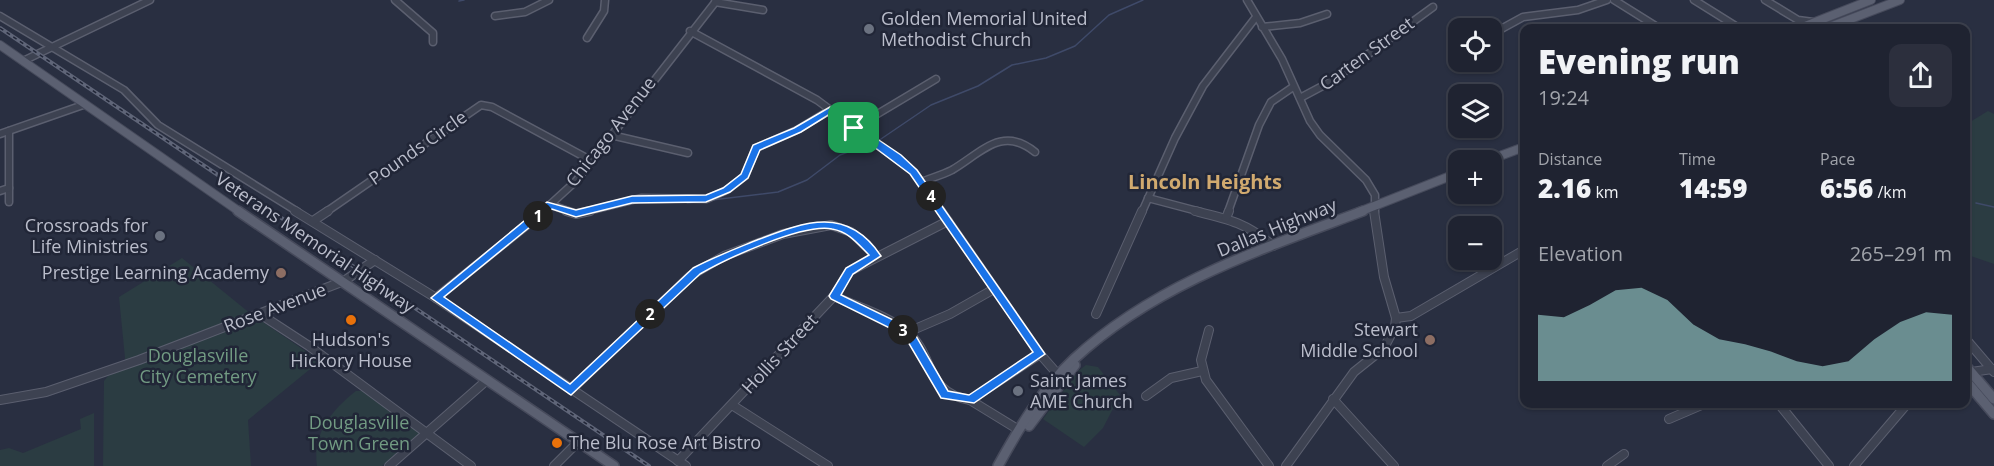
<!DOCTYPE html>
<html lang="en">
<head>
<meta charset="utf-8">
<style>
  body { margin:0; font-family:"Open Sans",sans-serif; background:#2c2f3d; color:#f1f3f6; height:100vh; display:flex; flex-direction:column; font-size:22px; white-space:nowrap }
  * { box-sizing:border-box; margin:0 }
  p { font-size:20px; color:#a1a4ab }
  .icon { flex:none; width:33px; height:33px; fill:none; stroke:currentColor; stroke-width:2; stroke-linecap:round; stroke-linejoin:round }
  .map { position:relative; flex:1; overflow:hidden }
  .sheet { position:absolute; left:1520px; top:24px; width:450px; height:384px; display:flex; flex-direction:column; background:#1f2331; border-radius:12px; box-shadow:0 2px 4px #0004,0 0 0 2px #3c404d }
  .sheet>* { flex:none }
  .fabs { position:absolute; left:1448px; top:18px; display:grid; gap:12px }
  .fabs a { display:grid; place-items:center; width:54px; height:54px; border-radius:12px; background:#1f2331; box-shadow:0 2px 4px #0004,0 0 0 2px #3c404d; font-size:30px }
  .pin { position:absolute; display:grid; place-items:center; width:51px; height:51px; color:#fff; margin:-26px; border-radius:12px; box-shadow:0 3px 9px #0006 }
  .km { position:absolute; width:30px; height:30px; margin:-15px; border-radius:50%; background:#222; color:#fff; font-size:16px; line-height:30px; text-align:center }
  .round { display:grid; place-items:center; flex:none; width:63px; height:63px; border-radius:12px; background:#2c2f3d }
  .summary { display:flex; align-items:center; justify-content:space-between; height:102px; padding:0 18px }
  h1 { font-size:33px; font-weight:800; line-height:45px }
  .figures { display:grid; grid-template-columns:repeat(3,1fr); gap:9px; height:102px; padding:6px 18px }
  .figures div { display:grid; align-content:center }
  .figures b { font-size:26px; font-weight:800 }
  .figures small { font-size:16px; font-weight:400 }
  .figures p { font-size:16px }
  .chart { height:168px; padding:12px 18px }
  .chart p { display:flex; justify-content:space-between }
  .chart svg { width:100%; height:108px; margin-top:6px; fill:#8bbbb9; opacity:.7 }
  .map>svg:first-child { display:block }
  .green { fill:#2b3c42 }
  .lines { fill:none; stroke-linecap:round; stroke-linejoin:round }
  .stream { stroke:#3f4a69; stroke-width:1.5 }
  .minor-far1-casing { stroke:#5b5f6f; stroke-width:9 }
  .minor-casing { stroke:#5b5f6f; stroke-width:10 }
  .major-far1-casing { stroke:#464a5b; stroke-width:10 }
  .major-casing { stroke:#464a5b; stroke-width:12 }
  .minor-far1 { stroke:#3d4251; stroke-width:6 }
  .minor { stroke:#3d4251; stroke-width:8 }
  .major-far1 { stroke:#5b6071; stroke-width:8 }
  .major { stroke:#5b6071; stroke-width:9 }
  .rail-casing { stroke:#5f6578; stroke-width:4 }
  .rail { stroke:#212637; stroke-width:1.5; stroke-dasharray:4; stroke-linecap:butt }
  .route { fill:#1a73e8; stroke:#fff; stroke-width:1.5; fill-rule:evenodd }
  .worship-dot { fill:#6b7280; stroke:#212637; stroke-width:2 }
  .education-dot { fill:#8d6e63; stroke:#212637; stroke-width:2 }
  .food-dot { fill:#e8710a; stroke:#212637; stroke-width:2 }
  .labels { text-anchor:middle; stroke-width:5; stroke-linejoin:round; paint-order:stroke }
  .poi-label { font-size:18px; fill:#babdcb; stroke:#212637; text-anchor:start }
  .street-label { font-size:18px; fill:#babdcb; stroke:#212637 }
  .park-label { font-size:18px; fill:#729b83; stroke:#212637 }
  .neighbourhood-label { font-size:20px; font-weight:bold; fill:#d1aa6f; stroke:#212637 }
</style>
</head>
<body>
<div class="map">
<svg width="1994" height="466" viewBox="0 0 1994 466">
  <rect width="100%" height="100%" fill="#292f41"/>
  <g class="green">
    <polygon points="1988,111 1994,114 1994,264 1965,254 1965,125"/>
    <polygon points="182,258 251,314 320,361 248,420 251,466 103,466 104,381 108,376 126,368 119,297"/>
    <polygon points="1086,365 1098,367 1120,395 1103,428 1084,447 1043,419 1077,372"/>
    <path d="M356,391H362L419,432V435L382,466H317C312,433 332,410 356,391Z"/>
    <polygon points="94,413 94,466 0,466 0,450 9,448 23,453 81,429 80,419"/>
  </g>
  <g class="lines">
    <g class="stream">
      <polyline points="459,1 464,0"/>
      <polyline points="878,141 931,105 978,86 1012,65 1046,58 1075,46 1109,15 1143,0"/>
      <polyline points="687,203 778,192 807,180 840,155 869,144"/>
      <polyline points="1976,203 1994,207"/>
    </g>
    <g class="minor-far1-casing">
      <g id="minor-far1">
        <polyline points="395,0 433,33 433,42"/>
        <polyline points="1247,0 1282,59 1310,121 1320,135 1366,180 1375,195 1375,212"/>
        <polyline points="1614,0 1659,28"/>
        <polyline points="1694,0 1739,28"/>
        <polyline points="1765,0 1798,20 1813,22"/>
        <polyline points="715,2 763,10"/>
        <polyline points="0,16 124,90 158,125 298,212"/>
        <polyline points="495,16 525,12 549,0"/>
        <polyline points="1262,27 1300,23 1327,14"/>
        <polyline points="690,31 817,100 914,172 942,212"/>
        <polyline points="1492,34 1523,17 1578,10 1607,0"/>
        <polyline points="587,38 604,11 605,0"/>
        <polyline points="23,61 150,0"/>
        <polyline points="1300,98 1330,82 1433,7"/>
        <polyline points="854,128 936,79"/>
        <polyline points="9,131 9,202"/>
        <polyline points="0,134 83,105"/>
        <polyline points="611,135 688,153"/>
        <path d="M921,182C931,178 942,175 952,170C981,153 1002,125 1035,152"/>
        <polyline points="0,191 9,188"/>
        <polyline points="1148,198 1201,212"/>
        <polyline points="551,205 571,212"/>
        <polyline points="326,212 481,105 492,107 592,161"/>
        <polyline points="542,212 576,181 717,0"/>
        <polyline points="584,212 641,198 707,199 727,190 745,176 756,148 797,130 830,110"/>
        <polyline points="1142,212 1175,138 1203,86 1256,17"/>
        <polyline points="1228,212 1259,125 1271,102 1293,87"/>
      </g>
    </g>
    <g class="minor-casing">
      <g id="minor">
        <polyline points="295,211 436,298 686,466"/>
        <polyline points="566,211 576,214 590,211"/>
        <polyline points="941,211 1040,354 1061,378"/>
        <path d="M1195,211C1228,219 1247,223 1273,246"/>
        <polyline points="1226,218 1229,211"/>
        <polyline points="313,221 328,211"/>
        <path d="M834,296C857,307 886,315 906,331C936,355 923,392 970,400L1040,354"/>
        <polyline points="436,298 544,211"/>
        <polyline points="260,314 309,346 471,466"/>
        <polyline points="1096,314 1142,211"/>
        <polyline points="1396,318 1411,316 1524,250"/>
        <polyline points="1209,330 1201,360 1206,380 1269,466"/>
        <polyline points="908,332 950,314 994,289"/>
        <polyline points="1965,338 1994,372"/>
        <polyline points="1965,373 1992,369"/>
        <polyline points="571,390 690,276 724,256 783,234 831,225 851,232 876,256"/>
        <polyline points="1146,396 1171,378 1202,371"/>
        <polyline points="1333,399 1394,466"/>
        <polyline points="0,400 46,392 139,360 344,281 375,260"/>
        <polyline points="970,400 1019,430"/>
        <polyline points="1779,404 1829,466"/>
        <polyline points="732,405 828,466"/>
        <polyline points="1669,419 1704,404"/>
        <polyline points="678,461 834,296 850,271 948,221"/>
        <polyline points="389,466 487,380"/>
        <polyline points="554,466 578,442"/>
        <polyline points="1286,466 1354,372 1384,348 1395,327 1396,318 1384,277 1374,211"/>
        <polyline points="1607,466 1624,454"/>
        <polyline points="1854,466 1907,404"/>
      </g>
    </g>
    <g class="major-far1-casing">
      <g id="major-far1">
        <polyline points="1800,28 1871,0"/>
        <polyline points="1827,28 1900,0"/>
        <polyline points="0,45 240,212"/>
        <polyline points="1489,160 1524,147"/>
        <polyline points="1359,212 1458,173"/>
      </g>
    </g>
    <g class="major-casing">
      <g id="major">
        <polyline points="238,211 614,466"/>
        <polyline points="1965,365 1994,399"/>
        <polyline points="1965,380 1994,414"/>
        <polyline points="1029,426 1075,365"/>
        <path d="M998,466C1019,428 1042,389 1074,359C1155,284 1262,249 1363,211"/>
      </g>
    </g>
    <use href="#minor-far1" class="minor-far1"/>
    <use href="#minor" class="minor"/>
    <use href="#major-far1" class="major-far1"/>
    <use href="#major" class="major"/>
    <g class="rail-casing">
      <polyline id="rail" points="0,28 649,466"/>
    </g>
    <use href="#rail" class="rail"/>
  </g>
  <path class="route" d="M830,107L901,155L917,170L1045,354L974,403L941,398L904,335L831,299L829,296L846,268L869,255C857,243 849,232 832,229C803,223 726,259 700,274L571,395L431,298L547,202L576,210L632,196L706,195L723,188L741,174L753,145L794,128ZM830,114L910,174L1033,352L969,395L948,391L912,329L841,295L853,274L881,256C847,205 804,222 757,240C735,249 714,257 693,268L570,384L444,297L552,209L576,217L632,203L706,202L730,192L748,178L760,150L801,132Z"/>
  <g class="worship-dot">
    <circle cx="869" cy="29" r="6"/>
    <circle cx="160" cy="236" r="6"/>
    <circle cx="1018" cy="391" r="6"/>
  </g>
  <g class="education-dot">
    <circle cx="281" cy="273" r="6"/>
    <circle cx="1430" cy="340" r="6"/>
  </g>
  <g class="food-dot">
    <circle cx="351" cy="320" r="6"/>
    <circle cx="557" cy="443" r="6"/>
  </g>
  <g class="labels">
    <g class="poi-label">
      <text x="881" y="25">Golden Memorial United<tspan x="881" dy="21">Methodist Church</tspan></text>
      <text x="148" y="232" text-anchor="end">Crossroads for<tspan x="148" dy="21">Life Ministries</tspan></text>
      <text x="269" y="279" text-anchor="end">Prestige Learning Academy</text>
      <text x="1418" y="336" text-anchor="end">Stewart<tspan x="1418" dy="21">Middle School</tspan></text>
      <text x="351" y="346" text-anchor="middle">Hudson's<tspan x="351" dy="21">Hickory House</tspan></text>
      <text x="1030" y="387">Saint James<tspan x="1030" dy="21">AME Church</tspan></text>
      <text x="569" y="449">The Blu Rose Art Bistro</text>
    </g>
    <g class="street-label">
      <text transform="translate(1367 54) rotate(-36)" y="6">Carten Street</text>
      <text transform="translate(611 132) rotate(-52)" y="6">Chicago Avenue</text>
      <text transform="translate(418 148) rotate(-35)" y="6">Pounds Circle</text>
      <text transform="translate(1277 228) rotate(-22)" y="6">Dallas Highway</text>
      <text transform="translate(315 243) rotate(34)" y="6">Veterans Memorial Highway</text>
      <text transform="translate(275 308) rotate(-21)" y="6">Rose Avenue</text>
      <text transform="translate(780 354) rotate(-47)" y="6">Hollis Street</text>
    </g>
    <g class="park-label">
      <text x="198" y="362">Douglasville<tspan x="198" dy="21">City Cemetery</tspan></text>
      <text x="359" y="429">Douglasville<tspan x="359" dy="21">Town Green</tspan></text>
    </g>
    <g class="neighbourhood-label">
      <text x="1205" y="189">Lincoln Heights</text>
    </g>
  </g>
</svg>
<div class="fabs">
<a><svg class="icon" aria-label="locate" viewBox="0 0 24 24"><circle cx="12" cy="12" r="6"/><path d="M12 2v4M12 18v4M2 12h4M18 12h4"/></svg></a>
<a><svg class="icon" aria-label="layers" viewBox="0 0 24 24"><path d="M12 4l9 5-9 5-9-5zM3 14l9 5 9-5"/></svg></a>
<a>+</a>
<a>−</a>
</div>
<div class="pin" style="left:854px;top:128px;background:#1e9e55"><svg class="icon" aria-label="arrive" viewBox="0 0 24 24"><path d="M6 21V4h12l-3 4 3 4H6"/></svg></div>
<b class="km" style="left:538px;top:216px">1</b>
<b class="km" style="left:650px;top:314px">2</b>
<b class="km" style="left:903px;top:330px">3</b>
<b class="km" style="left:931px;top:196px">4</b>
<section class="sheet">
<div class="summary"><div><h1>Evening run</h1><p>19:24</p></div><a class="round"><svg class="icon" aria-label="share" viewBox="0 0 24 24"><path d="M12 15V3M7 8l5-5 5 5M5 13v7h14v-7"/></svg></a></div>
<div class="figures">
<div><p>Distance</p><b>2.16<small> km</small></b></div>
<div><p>Time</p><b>14:59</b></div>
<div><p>Pace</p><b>6:56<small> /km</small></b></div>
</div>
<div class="chart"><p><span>Elevation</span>265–291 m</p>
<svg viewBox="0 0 160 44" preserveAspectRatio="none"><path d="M0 44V17L10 18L20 13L30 7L40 6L50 11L60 21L70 27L80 29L90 32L100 36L110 38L120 36L130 27L140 20L150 16L160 17V44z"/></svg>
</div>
</section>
</div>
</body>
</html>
